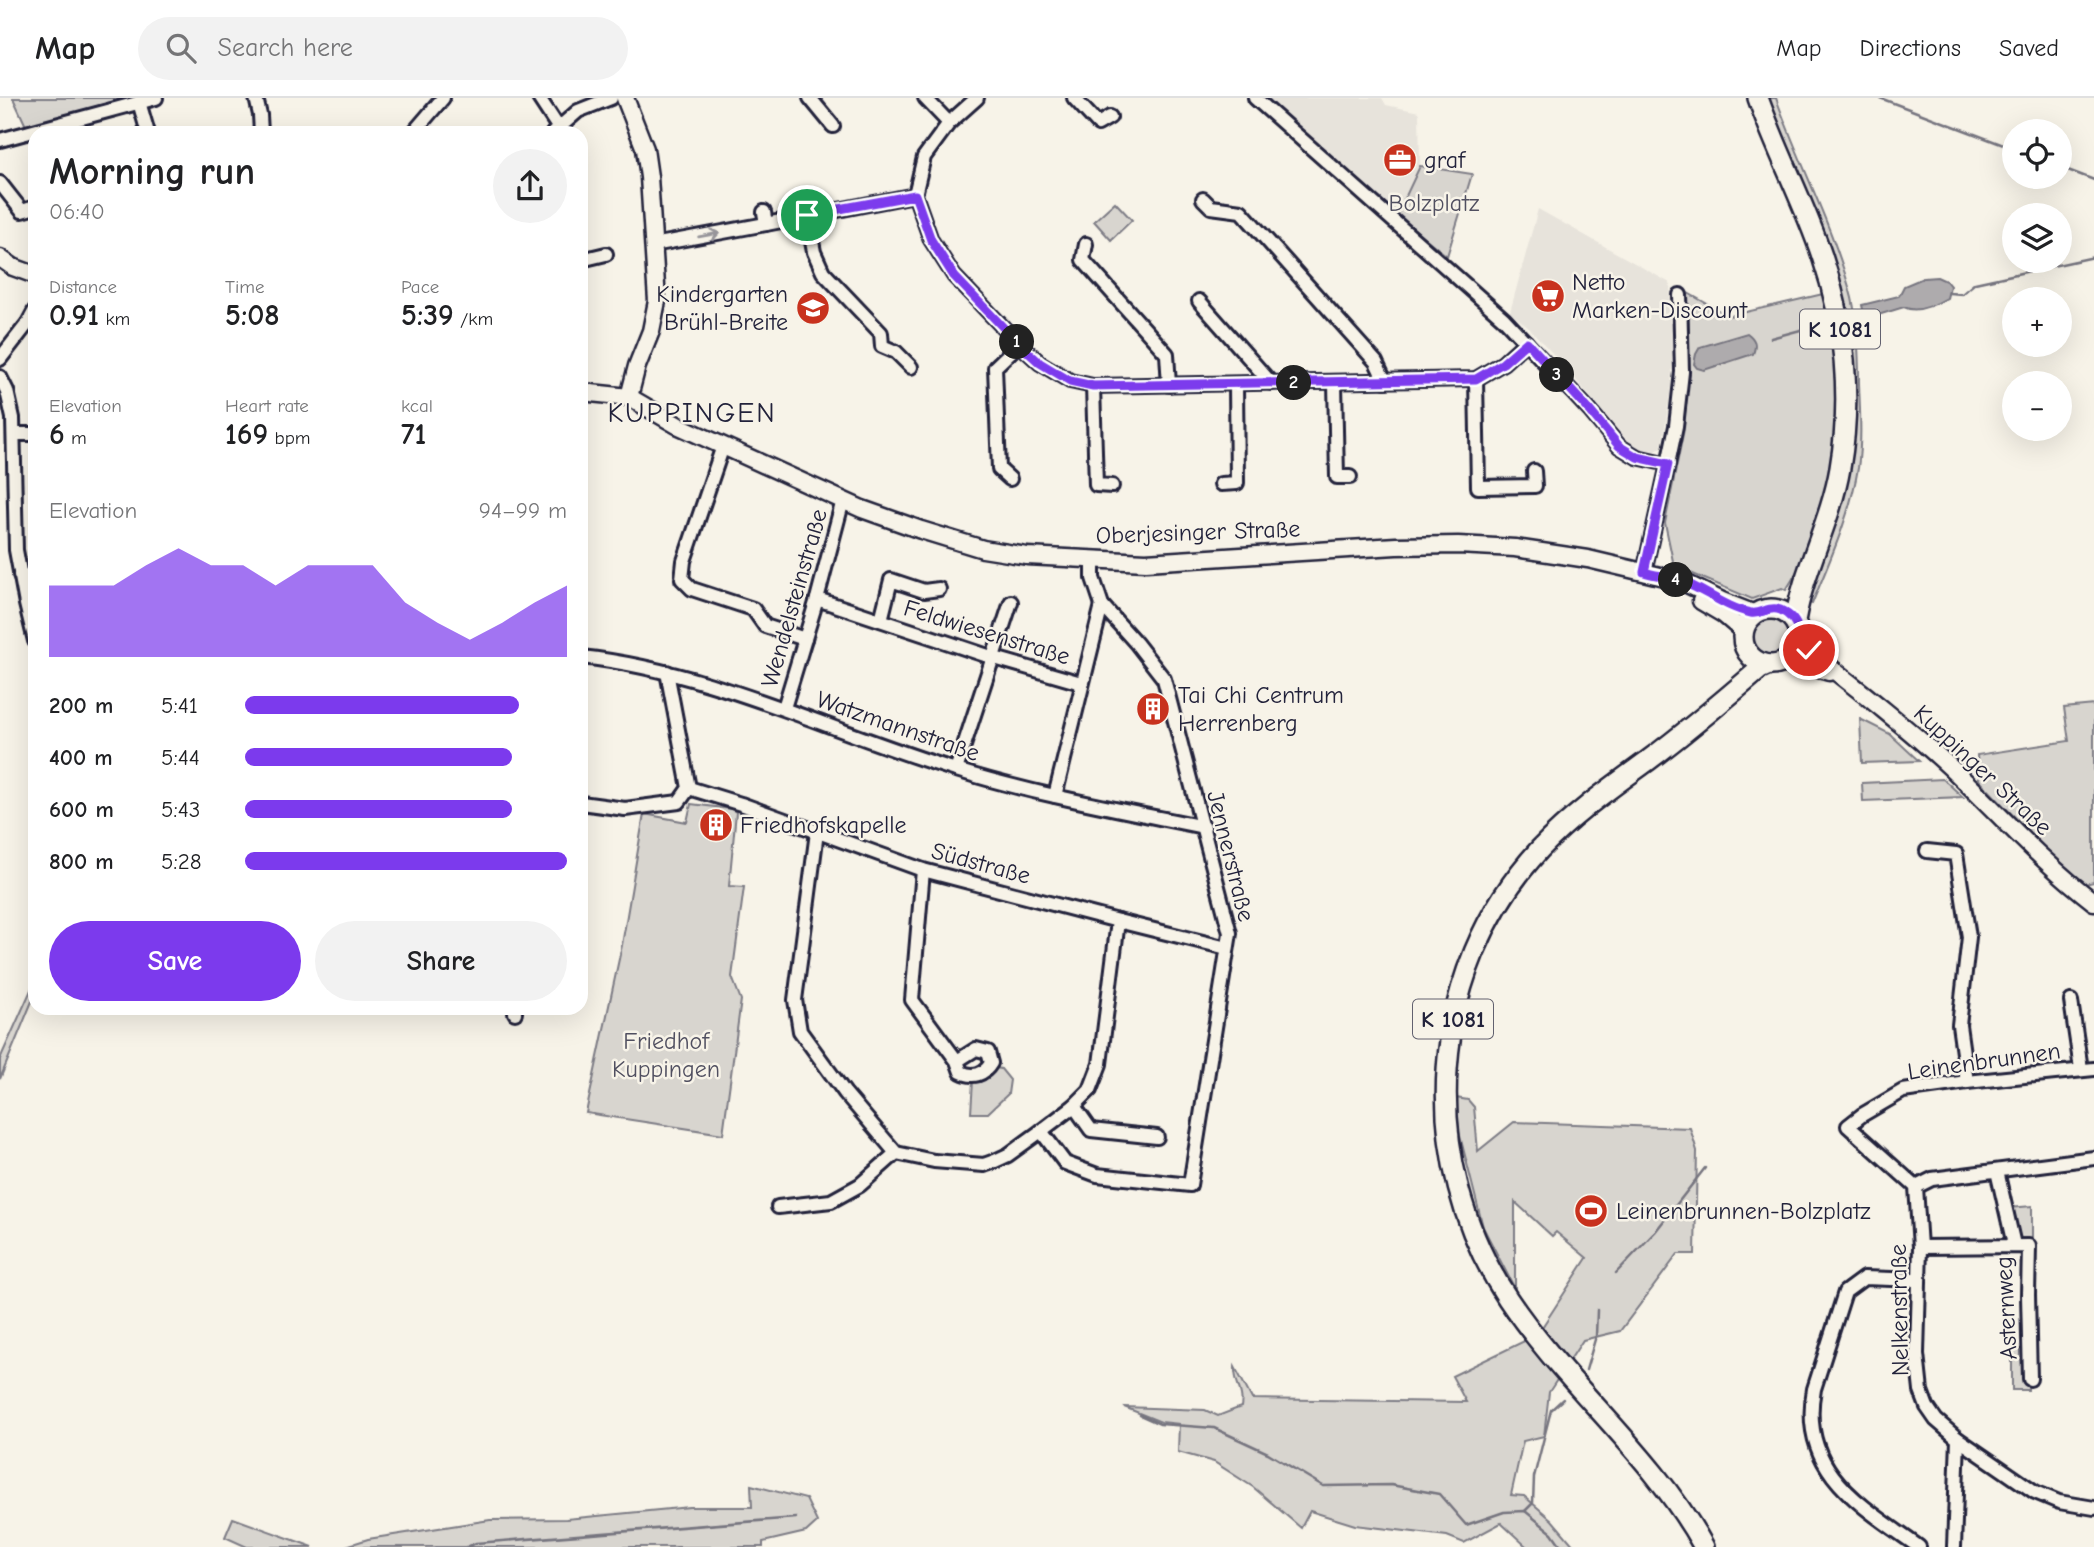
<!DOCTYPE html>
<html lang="en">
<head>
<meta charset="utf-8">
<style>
  body { margin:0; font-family:"Comic Neue",sans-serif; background:#f2f2f2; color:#202124; height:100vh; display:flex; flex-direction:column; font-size:26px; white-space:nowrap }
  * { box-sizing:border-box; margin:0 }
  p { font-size:23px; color:#757577 }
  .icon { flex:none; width:38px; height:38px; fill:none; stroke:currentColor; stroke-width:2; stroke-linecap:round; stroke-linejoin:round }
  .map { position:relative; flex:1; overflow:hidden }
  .panel { position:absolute; left:28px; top:28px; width:560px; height:889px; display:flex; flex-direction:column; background:#fff; border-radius:21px; box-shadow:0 7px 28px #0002 }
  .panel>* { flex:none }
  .tools { position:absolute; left:2002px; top:21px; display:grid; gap:14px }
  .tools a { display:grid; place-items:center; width:70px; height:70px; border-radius:50%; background:#fff; box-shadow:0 7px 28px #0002; font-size:35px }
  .pin { position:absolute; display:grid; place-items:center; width:60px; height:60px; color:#fff; margin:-30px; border:4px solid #fff; border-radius:50%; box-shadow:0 2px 7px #0007 }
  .km { position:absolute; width:35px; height:35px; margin:-18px; border-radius:50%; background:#222; color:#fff; font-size:19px; line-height:35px; text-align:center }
  .round { display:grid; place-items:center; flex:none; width:74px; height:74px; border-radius:37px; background:#f2f2f2 }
  .summary { display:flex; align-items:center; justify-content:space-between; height:119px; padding:0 21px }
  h1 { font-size:38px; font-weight:700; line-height:52px }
  .figures { display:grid; grid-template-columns:repeat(3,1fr); gap:10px; height:119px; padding:7px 21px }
  .figures div { display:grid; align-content:center }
  .figures b { font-size:30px; font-weight:700 }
  .figures small { font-size:19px; font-weight:400 }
  .figures p { font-size:19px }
  .chart { height:196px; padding:14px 21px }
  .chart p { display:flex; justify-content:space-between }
  .chart svg { width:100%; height:126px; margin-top:7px; fill:#7c3aed; opacity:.7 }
  .action { display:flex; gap:14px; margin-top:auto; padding:14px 21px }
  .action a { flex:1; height:80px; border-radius:42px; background:#7c3aed; color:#fff; font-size:28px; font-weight:700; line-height:80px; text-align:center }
  .action a+a { background:#f2f2f2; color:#202124 }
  ul { padding:0 21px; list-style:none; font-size:23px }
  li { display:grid; grid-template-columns:112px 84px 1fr; align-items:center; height:52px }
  li i { height:18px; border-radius:9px; background:#7c3aed }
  header { display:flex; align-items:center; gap:42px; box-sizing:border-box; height:98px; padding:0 35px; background:#fff; border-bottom:2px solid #e0e0e0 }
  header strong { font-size:33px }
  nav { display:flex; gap:38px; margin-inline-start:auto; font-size:24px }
  .search { width:490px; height:63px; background:#f2f2f2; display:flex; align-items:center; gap:18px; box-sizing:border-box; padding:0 24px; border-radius:38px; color:#757577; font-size:26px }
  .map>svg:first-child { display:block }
  .built { fill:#e7e3db }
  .green { fill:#d8d5cf; stroke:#7d7c85; stroke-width:2 }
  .water { fill:#aeabad; stroke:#76747f; stroke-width:2 }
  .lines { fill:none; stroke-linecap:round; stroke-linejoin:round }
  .stream { stroke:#76747f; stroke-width:2.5 }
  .street-casing { stroke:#22223b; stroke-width:18 }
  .secondary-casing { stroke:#22223b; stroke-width:21 }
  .primary-casing { stroke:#22223b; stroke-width:24 }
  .street { stroke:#f7f3e8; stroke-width:12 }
  .secondary { stroke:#f7f3e8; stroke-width:16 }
  .primary { stroke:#f7f3e8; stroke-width:19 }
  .oneway { stroke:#97959a }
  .route-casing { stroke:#fff; stroke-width:14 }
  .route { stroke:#7c3aed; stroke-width:9 }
  .labels { text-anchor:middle; stroke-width:5; stroke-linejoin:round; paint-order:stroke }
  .shield { fill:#f7f3e8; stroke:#62616f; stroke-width:2 }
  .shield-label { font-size:23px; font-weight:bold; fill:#22223b }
  .poi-label { font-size:24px; fill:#22223b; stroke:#f7f3e8; text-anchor:start }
  .park-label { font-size:24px; fill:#504f60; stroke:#f7f3e8 }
  .street-label { font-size:24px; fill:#22223b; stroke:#f7f3e8 }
  .quarter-label { font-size:28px; letter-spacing:2px; fill:#22223b; stroke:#f7f3e8 }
</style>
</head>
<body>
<header>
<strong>Map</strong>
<div class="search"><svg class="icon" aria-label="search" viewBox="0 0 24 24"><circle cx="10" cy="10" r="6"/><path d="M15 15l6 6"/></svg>Search here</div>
<nav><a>Map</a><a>Directions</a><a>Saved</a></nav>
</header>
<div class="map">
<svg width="2094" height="1449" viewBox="0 0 2094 1449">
  <rect width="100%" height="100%" fill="#f7f3e8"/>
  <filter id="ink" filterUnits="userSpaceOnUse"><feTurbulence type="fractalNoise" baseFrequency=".0143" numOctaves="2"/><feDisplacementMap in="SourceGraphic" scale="14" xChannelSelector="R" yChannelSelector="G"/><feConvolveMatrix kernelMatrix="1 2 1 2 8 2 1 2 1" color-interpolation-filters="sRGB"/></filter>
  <g filter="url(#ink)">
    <g class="built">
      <polygon points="1247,0 1382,0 1386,7 1419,14 1420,68 1390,132 1274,28"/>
      <polygon points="1538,111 1670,185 1673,250 1671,290 1662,349 1656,353 1639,351 1625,340 1566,270 1530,231 1510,214"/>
    </g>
    <g class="green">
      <polygon points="13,0 126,0 26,28"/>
      <path d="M1764,0H1776C1800,67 1834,131 1852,200C1858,227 1859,257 1859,285C1860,313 1862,342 1858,370C1850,418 1830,462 1812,506L1805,503L1851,265Z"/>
      <polygon points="1420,68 1472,76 1447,158 1397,117"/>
      <polygon points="1115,104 1132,122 1111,142 1094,123"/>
      <path d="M1688,195L1729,218L1823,196C1826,208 1831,221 1833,233C1846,310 1829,426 1786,492L1782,490L1752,501L1674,468L1665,425L1684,331L1689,253Z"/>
      <circle cx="1771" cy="539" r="23"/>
      <polygon points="2094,607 2094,784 2080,787 1979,682 1977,657 2069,643 2064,610"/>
      <polygon points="1860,621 1890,636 1919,663 1862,665"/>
      <polygon points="1943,681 1963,699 1863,703 1862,685"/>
      <polygon points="691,706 731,711 736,714 729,788 744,789 732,879 741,902 723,1036 586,1015 622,847 644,716 687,724"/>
      <polygon points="35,883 35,896 0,981 0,961"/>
      <polygon points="996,970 1001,971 1010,982 1008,996 988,1015 971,1015 973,983 979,982"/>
      <path d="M1456,1000L1468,1002L1474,1009L1478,1053L1514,1024L1690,1030L1697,1053L1695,1156H1678L1620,1233L1583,1242L1549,1294L1544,1338L1523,1343L1511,1397L1524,1398L1552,1422L1575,1449H1527L1501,1425L1464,1445L1447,1438L1355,1427L1310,1413L1301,1430L1253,1389L1214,1364L1178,1354L1179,1326L1161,1324L1124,1309L1205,1312L1218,1318L1241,1309C1244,1292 1234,1286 1235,1269L1252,1301L1466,1304L1452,1278L1537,1237L1587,1160L1556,1134L1552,1138L1515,1104V1191L1483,1129L1459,1034Z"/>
      <polygon points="2032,1108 2032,1142 2015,1141 2009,1110"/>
      <rect x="2012" y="1251" width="16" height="41"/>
      <polygon points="751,1387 806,1401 817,1424 806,1434 763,1444 763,1449 343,1449 368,1441 490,1422 566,1421 690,1409 752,1409"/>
      <polygon points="233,1420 313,1449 247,1449 225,1439"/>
    </g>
    <g class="water">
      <path d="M1937,179L1946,183L1950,188L1947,200C1935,207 1917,216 1904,209L1865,221L1862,207L1899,198L1904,188L1923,180Z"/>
      <path d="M1747,235C1755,241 1757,246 1753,256L1704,272L1697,270L1694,266L1696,256L1700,249Z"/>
    </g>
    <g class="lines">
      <g class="stream">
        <polyline points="1880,0 2014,51"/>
        <polyline points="2060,69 2094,82"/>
        <polyline points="1949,195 1962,196 1975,185 2094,159"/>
        <polyline points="1771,240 1819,227"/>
        <polyline points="1616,1175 1655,1134 1705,1070"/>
        <polyline points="1586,1272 1596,1238 1597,1212"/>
        <polyline points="1140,1317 1160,1326 1214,1330 1268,1355 1323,1388 1391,1387 1439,1396 1466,1427 1504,1414 1525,1413 1552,1435 1562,1449"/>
        <polyline points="1525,1413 1533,1405 1534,1379 1551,1312 1563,1301"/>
        <polyline points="467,1449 476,1445 796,1420"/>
      </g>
      <g class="street-casing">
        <g id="street">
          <polyline points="256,0 260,17 261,35"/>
          <polyline points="539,0 558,29"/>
          <polyline points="810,0 833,28"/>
          <polyline points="925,0 949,25"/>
          <polyline points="977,0 949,25 924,59 915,97 931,142 954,178 1019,246 1040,265 1070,283 1093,288 1476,281 1503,265 1526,244"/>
          <polyline points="1074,0 1098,26 1110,19"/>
          <polyline points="1255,0 1504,221 1590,313 1619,348 1637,359 1668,366 1644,474"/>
          <polyline points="139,4 148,35"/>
          <polyline points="413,35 443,0"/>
          <polyline points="553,35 578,13 611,0"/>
          <polyline points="0,42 156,0"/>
          <polyline points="0,85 22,113 35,109"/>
          <polyline points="1203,101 1211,109 1241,113 1376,264 1385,283"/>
          <polyline points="764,114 766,126 915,97"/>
          <polyline points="807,117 814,154 823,174 881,235 882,248 896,254 911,269"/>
          <polyline points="1086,146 1083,162 1167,256 1169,287"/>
          <polyline points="653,147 766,126"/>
          <polyline points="581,162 606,156"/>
          <polyline points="1199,203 1271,285"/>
          <polyline points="0,261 28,225 35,212"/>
          <polyline points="0,279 7,293 13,320 16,452 26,506 35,543"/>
          <polyline points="1476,281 1478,389 1535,388 1534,373"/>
          <polyline points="1335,285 1337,379 1350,379"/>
          <polyline points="1093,288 1096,387 1112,388"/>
          <polyline points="14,336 35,336"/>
          <polyline points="723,348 684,463 682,481 692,491 753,511 765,528 805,541"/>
          <polyline points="1668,366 1676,328 1682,274 1680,197"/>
          <polyline points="1010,381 999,371 995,269 1019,246"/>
          <polyline points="1221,386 1237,385 1236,287"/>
          <polyline points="20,477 35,478"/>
          <polyline points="817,501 991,559 1081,585"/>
          <polyline points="881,522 891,482 924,493 939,491"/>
          <path d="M581,559C712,573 831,634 956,672C1037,697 1121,712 1204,729"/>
          <polyline points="784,610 817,501 843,402"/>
          <polyline points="956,672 1011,504"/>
          <polyline points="689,690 741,706 923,772 1118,823 1227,850"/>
          <polyline points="1055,698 1102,507"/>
          <polyline points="581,705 625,711 679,704 689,690 667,574"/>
          <polyline points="817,734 795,902 800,933 845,995 896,1055 934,1063 984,1067 995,1063 1008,1057 1041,1033 1074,1008 1090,992 1100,966 1118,823"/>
          <polyline points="1927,753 1956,756 1969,839 1959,927 1967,984"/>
          <path d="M923,772L912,902L957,963L961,974C973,980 984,977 991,965L988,954L976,951L957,963"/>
          <polyline points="2071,903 2081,971"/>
          <polyline points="515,915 515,910"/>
          <polyline points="2094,971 1967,984 1903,993 1862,1017 1848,1028 1916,1089 1920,1149 1917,1256 1921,1293 1927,1309 1936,1322 1958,1341 2035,1394 2059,1404 2094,1410"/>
          <polyline points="1074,1008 1091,1032 1157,1039"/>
          <polyline points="1041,1033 1065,1065 1097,1077 1190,1087 1230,835 1164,581 1136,545 1102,507 1093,480 1093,462"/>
          <polyline points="1997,1073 2014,1147"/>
          <polyline points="1916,1089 1932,1081 2094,1060"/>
          <polyline points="778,1109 831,1103 860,1087 896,1055"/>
          <polyline points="1920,1149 2029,1148 2028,1197 2030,1281"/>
          <path d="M1919,1449C1862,1408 1798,1373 1814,1291L1845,1194L1864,1180L1919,1182"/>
          <polyline points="1954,1449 1958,1341"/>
        </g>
      </g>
      <g class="secondary-casing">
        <g id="secondary">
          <polyline points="625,0 645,51 649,79 657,203 651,233 637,268 629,299"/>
          <polyline points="0,160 13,169 35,177"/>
          <polyline points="581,294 629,299 677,327 862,411 921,432 983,451 1027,458 1146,464 1396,448 1458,447 1515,450 1588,461 1681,483 1722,503 1755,516"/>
          <polyline points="1701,503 1723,516 1743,533"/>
          <path d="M1799,545C1850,585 1901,624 1949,668C1997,713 2041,764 2094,804"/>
          <polyline points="1788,562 1829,574"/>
        </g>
      </g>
      <g class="primary-casing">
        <g id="primary">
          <path d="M1758,0C1777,54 1804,104 1822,158C1845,225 1852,300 1840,370C1831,423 1804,470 1795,523"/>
          <circle cx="1771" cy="539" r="28"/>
          <path d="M1704,1449C1653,1356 1567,1289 1508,1201C1416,1063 1427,873 1540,751C1573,716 1612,689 1650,661C1688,633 1724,602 1760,571L1769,567"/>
        </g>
      </g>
      <use href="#street" class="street"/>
      <use href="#secondary" class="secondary"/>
      <use href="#primary" class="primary"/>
    </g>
    <defs><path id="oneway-shaft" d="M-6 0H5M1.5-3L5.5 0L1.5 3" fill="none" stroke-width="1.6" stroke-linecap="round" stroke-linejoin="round" transform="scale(1.75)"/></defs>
    <use class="oneway" href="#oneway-shaft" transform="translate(709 137) rotate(-10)"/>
  </g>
  <g class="lines" filter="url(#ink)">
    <g class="route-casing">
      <path id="route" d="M807,117L915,97L931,142L954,178L1019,246L1040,265L1070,283L1093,288L1476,281L1503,265L1527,244L1590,313L1619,348L1637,359L1668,366L1644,474C1656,478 1669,478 1681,483C1705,492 1726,510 1751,515C1764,517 1771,504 1787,516C1797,523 1800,533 1799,545L1809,552"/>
    </g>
    <use href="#route" class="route"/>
  </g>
  <defs>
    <g id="office-disc" transform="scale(1.75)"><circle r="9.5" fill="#c8321e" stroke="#f7f3e8"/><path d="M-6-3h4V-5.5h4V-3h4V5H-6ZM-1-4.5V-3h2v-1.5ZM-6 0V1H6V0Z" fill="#fff"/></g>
    <g id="supermarket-disc" transform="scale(1.75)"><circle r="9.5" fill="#c8321e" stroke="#f7f3e8"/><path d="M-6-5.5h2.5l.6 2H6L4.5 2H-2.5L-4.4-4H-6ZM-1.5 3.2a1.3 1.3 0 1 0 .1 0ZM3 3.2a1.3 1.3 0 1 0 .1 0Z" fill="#fff"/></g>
    <g id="school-disc" transform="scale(1.75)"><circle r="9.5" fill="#c8321e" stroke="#f7f3e8"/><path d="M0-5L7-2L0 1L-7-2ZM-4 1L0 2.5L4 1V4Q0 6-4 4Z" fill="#fff"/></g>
    <g id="building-disc" transform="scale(1.75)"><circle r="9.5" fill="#c8321e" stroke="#f7f3e8"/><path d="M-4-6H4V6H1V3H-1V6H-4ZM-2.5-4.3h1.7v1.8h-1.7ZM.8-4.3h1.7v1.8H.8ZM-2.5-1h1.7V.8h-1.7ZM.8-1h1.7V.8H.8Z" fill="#fff"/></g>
    <g id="stadium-disc" transform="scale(1.75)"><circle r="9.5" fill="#c8321e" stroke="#f7f3e8"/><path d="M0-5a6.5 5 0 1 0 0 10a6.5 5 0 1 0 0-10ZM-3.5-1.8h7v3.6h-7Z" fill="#fff"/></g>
  </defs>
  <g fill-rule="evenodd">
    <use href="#office-disc" x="1400" y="62"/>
    <use href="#supermarket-disc" x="1548" y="198"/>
    <use href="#school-disc" x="813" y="210"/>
    <use href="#building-disc" x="1153" y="611"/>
    <use href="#building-disc" x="716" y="727"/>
    <use href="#stadium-disc" x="1591" y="1113"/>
  </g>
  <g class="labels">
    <g class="shield">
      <rect x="1800" y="211.5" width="80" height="39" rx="5"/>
      <rect x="1413" y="901.5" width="80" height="39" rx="5"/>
    </g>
    <g class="shield-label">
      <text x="1840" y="239">K 1081</text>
      <text x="1453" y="929">K 1081</text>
    </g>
    <g class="poi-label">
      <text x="1424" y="70">graf</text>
      <text x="1572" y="192">Netto<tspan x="1572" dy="28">Marken-Discount</tspan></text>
      <text x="788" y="204" text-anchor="end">Kindergarten<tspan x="788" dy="28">Brühl-Breite</tspan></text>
      <text x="1178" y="605">Tai Chi Centrum<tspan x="1178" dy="28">Herrenberg</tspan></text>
      <text x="740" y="735">Friedhofskapelle</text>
      <text x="1616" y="1121">Leinenbrunnen-Bolzplatz</text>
    </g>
    <g class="park-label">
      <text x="1434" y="113">Bolzplatz</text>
      <text x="666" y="951">Friedhof<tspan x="666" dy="28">Kuppingen</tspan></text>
    </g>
    <g class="street-label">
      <text transform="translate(1198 434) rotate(-2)" y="8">Oberjesinger Straße</text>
      <text transform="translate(794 500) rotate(-74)" y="8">Wendelsteinstraße</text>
      <text transform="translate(987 534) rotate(17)" y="8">Feldwiesenstraße</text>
      <text transform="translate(898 628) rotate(19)" y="8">Watzmannstraße</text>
      <text transform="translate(1983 672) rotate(43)" y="8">Kuppinger Straße</text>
      <text transform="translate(1231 758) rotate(76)" y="8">Jennerstraße</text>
      <text transform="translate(981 765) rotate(15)" y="8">Südstraße</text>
      <text transform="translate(1984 963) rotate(-8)" y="8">Leinenbrunnen</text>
      <text transform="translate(2006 1210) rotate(-93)" y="8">Asternweg</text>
      <text transform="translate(1899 1212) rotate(-91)" y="8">Nelkenstraße</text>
    </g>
    <g class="quarter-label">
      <text x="692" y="324">KUPPINGEN</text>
    </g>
  </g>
</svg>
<div class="tools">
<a><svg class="icon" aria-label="locate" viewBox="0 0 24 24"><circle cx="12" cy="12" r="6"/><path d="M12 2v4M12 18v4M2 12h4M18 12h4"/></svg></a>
<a><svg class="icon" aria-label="layers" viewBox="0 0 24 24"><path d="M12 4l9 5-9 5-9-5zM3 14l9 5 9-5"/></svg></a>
<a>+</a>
<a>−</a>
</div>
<div class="pin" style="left:807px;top:117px;background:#1e9e55"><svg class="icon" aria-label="arrive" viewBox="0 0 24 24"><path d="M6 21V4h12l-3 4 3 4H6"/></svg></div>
<div class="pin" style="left:1809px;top:552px;background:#d93025"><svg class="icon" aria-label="check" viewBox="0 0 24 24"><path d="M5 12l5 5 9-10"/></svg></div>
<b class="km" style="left:1017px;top:244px">1</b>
<b class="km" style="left:1294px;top:285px">2</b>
<b class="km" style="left:1557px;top:277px">3</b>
<b class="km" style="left:1676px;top:482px">4</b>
<section class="panel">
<div class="summary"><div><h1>Morning run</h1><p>06:40</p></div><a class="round"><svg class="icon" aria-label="share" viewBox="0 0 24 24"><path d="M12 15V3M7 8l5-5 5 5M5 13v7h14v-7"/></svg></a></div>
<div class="figures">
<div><p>Distance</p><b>0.91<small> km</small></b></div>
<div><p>Time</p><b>5:08</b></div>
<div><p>Pace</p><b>5:39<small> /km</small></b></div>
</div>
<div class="figures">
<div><p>Elevation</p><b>6<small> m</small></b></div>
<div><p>Heart rate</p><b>169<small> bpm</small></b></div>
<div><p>kcal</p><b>71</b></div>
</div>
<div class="chart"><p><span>Elevation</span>94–99 m</p>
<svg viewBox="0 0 160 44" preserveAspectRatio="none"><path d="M0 44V19L10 19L20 19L30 12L40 6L50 12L60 12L70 19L80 12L90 12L100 12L110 25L120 32L130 38L140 32L150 25L160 19V44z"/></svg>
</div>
<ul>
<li><b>200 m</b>5:41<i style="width:85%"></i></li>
<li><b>400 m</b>5:44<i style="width:83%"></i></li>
<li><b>600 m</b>5:43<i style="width:83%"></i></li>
<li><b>800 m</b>5:28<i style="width:100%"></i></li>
</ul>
<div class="action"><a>Save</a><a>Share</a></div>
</section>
</div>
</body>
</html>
